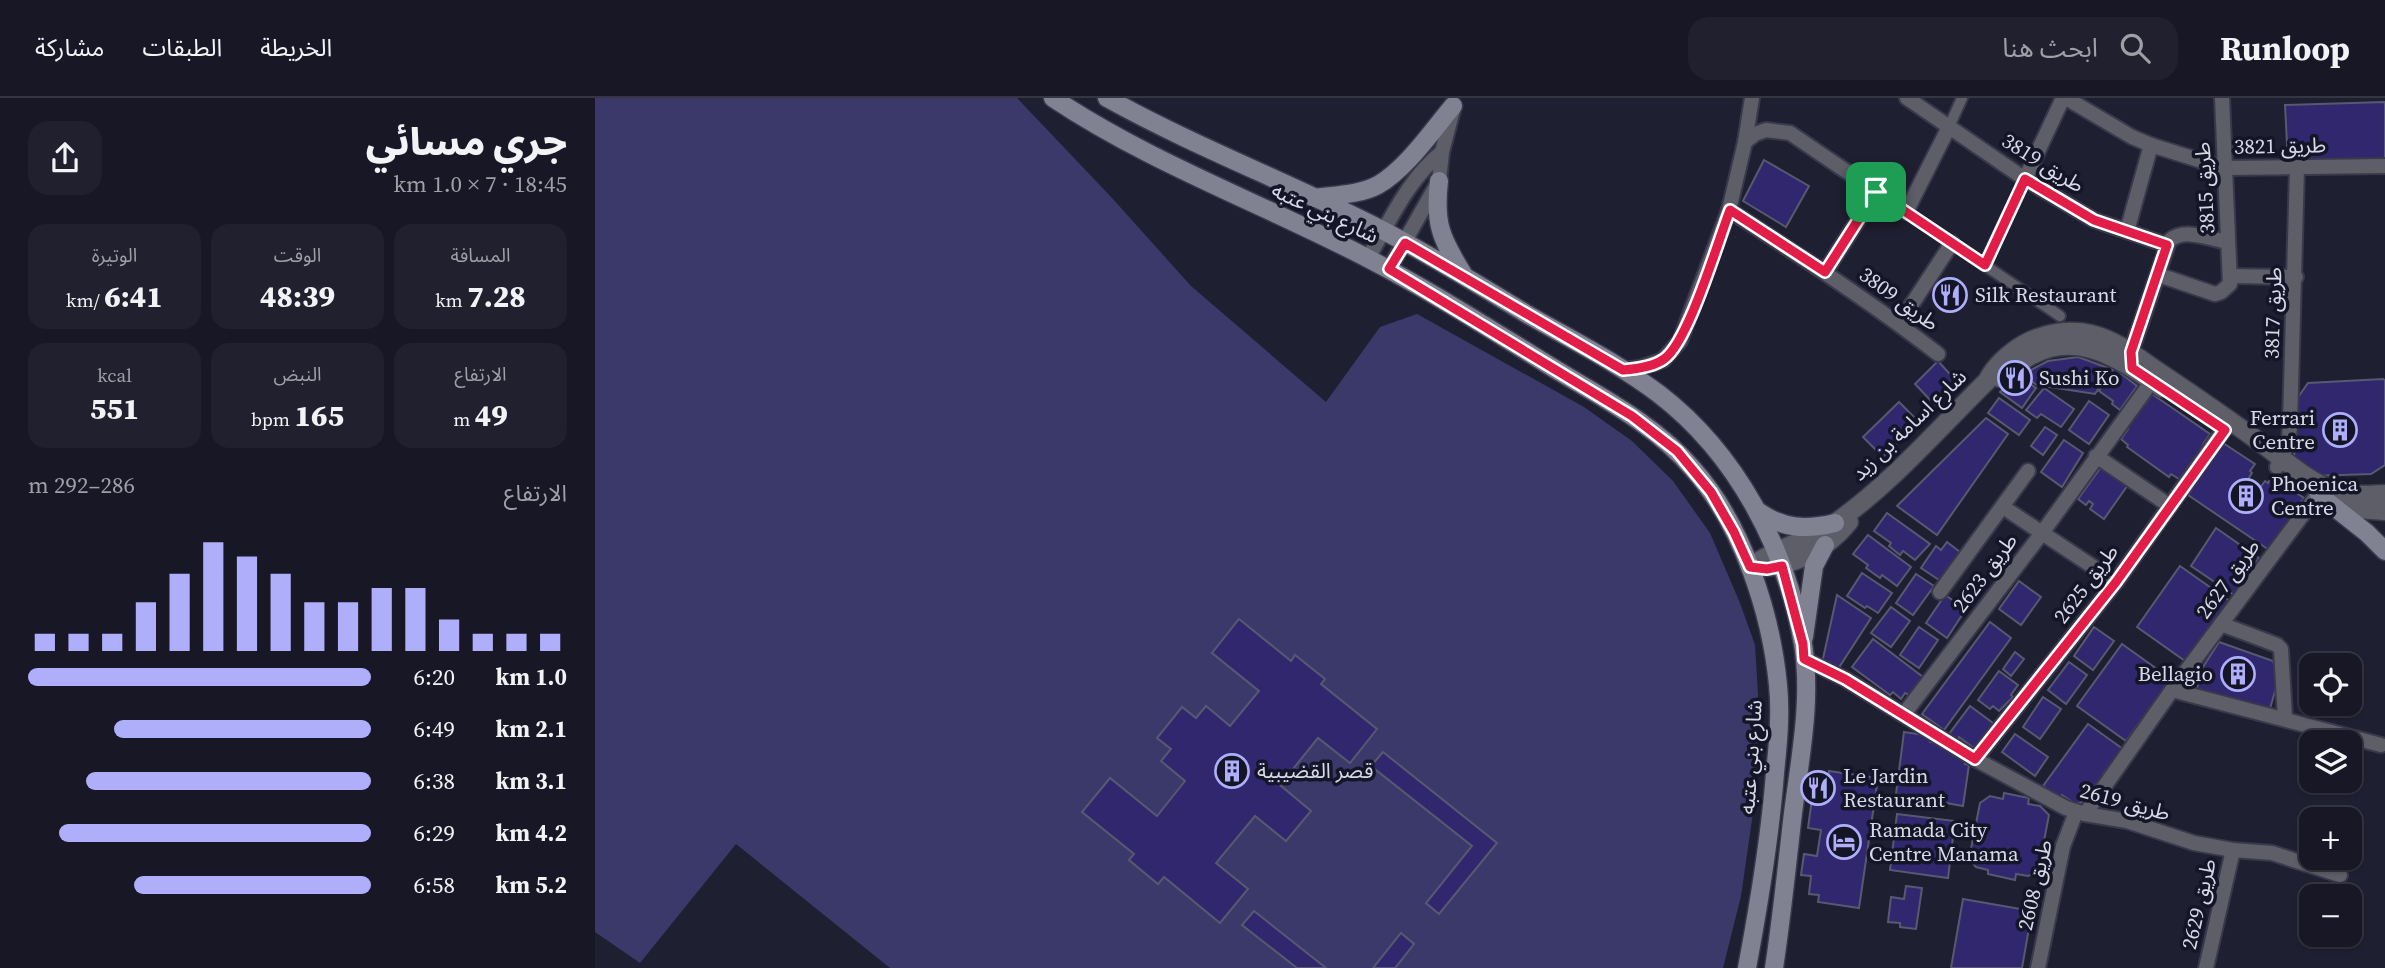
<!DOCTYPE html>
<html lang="ar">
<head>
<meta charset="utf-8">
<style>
  body { margin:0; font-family:"Source Serif 4","Noto Sans Arabic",serif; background:#20202e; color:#f1f3f6; direction:rtl; height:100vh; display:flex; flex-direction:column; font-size:26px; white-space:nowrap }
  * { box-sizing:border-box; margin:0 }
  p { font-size:23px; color:#9e9fa7 }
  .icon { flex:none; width:38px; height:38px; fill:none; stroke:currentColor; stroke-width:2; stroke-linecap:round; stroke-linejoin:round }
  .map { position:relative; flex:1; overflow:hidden; direction:ltr }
  .drawer { display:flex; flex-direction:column; background:#171726; width:595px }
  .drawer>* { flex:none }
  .controls { position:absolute; left:1704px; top:555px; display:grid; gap:14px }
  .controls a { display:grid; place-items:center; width:63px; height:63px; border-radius:14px; background:#171726; box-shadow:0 2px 5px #0004,0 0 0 2px #363643; font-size:35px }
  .pin { position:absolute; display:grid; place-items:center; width:60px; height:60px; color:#fff; margin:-30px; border-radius:14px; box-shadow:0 4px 10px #0006 }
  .round { display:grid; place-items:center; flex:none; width:74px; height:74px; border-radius:21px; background:#20202e }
  .head { display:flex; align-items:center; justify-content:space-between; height:119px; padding:0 28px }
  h1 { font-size:38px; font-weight:800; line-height:52px }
  .figures { display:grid; grid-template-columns:repeat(3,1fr); gap:10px; height:119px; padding:7px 28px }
  .figures div { display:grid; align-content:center; border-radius:18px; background:#20202e; text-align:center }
  .figures b { font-size:30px; font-weight:800 }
  .figures small { font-size:19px; font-weight:400 }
  .figures p { font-size:19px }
  .chart { height:196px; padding:14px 28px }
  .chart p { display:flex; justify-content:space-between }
  .chart svg { width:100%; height:126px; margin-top:7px; stroke:#aeaefb; stroke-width:6 }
  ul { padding:0 28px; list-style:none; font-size:23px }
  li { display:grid; grid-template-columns:112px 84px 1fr; align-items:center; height:52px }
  li i { height:18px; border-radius:9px; background:#aeaefb }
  header { display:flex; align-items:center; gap:42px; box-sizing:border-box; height:98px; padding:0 35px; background:#171726; border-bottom:2px solid #363643 }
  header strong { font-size:33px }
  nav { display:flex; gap:38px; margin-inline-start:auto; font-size:24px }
  .search { width:490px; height:63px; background:#20202e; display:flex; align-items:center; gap:18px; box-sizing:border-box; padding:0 24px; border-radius:21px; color:#9e9fa7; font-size:26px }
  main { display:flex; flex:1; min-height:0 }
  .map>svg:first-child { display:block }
  .green { fill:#3b396a }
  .building { fill:#30276f; stroke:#585970; stroke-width:2 }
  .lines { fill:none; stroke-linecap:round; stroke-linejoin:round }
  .pedestrian-casing { stroke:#39394b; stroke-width:14 }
  .minor-casing { stroke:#39394b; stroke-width:18 }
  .tertiary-casing { stroke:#39394b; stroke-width:21 }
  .secondary-casing { stroke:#39394b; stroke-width:21 }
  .pedestrian { stroke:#5d5e68; stroke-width:10 }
  .minor { stroke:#5d5e68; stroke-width:14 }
  .tertiary { stroke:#5d5e68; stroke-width:18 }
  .secondary { stroke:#808191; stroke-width:18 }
  .route-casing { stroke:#fff; stroke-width:14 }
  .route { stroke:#e11d48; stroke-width:9 }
  .labels { text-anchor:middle; stroke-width:7; stroke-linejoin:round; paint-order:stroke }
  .street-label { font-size:21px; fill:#d8d9e7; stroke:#151528 }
  .poi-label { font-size:21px; fill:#d8d9e7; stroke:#151528; text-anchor:start }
</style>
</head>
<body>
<header>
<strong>Runloop</strong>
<div class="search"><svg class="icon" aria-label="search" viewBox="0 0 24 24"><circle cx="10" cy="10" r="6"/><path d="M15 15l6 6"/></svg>ابحث هنا</div>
<nav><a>الخريطة</a><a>الطبقات</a><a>مشاركة</a></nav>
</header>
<main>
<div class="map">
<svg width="1790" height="870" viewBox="0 0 1790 870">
  <rect width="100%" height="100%" fill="#1f1f32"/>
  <polygon class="green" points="0,0 422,0 517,100 596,188 731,304 785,229 822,216 989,309 1037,343 1078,383 1115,435 1145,505 1160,547 1163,596 1162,687 1146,798 1128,870 295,870 141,746 45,865 0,834"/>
  <g class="building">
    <polygon points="1790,4 1790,65 1693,65 1690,7"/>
    <polygon points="1169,62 1214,88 1191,129 1148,103"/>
    <polygon points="1483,259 1516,271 1500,296 1442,287 1426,277 1453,263"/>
    <polygon points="1343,263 1363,285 1340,307 1320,286"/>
    <polygon points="1519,270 1542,288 1525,312 1517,306 1518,303 1504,293"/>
    <polygon points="1425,279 1441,290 1427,310 1405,294"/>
    <polygon points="1788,281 1790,282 1790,367 1776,376 1717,378 1699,362 1701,302 1713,285"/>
    <polygon points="1449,290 1479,311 1466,329 1446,316 1442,320 1431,312"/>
    <polygon points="1557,296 1615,336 1608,346 1610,347 1584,381 1576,376 1574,379 1532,349 1533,347 1526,341 1533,331 1531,329 1548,303 1551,305"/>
    <polygon points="1404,300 1435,322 1424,337 1393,315"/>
    <polygon points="1494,303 1514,317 1494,346 1474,332"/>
    <polygon points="1304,304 1324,324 1288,359 1268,339"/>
    <polygon points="1391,320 1413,336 1342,437 1302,408"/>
    <polygon points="1450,329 1462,337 1448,357 1436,348"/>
    <polygon points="1469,342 1488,355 1467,389 1446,374"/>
    <polygon points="1628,345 1660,366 1655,373 1657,375 1650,386 1662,394 1670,383 1673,385 1677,378 1709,400 1704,407 1707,409 1674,452 1593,397 1598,389 1594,386"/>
    <polygon points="1509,365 1535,384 1509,421 1495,411 1498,406 1494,403 1491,407 1483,401"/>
    <polygon points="1292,415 1335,446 1320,462 1308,453 1305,457 1294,448 1296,445 1279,433"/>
    <polygon points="1621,430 1664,460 1639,497 1596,468"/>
    <polygon points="1273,437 1316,469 1302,488 1287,477 1285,480 1271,470 1273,467 1258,456"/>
    <polygon points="1352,444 1365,454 1358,464 1360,466 1347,484 1326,470 1341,448 1346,452"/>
    <polygon points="1585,468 1636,504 1593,565 1542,529"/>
    <polygon points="1267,475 1297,495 1283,515 1272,508 1270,510 1252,498"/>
    <polygon points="1321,476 1339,488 1318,517 1301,505"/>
    <polygon points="1424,483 1446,499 1426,527 1404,511"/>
    <polygon points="1242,497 1276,520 1241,574 1227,565"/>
    <polygon points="1350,497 1371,511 1352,540 1331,525"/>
    <polygon points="1296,509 1315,523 1296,549 1276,535"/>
    <polygon points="644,521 696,563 700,557 730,581 726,586 782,631 755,665 723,640 685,687 716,713 691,743 660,718 621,765 653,791 625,825 569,779 563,786 534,762 539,756 487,714 515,680 562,718 590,683 566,663 576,651 562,640 587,609 601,620 611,608 635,628 664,593 617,555"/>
    <polygon points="1395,524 1416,540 1349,632 1327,616"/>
    <polygon points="1324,529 1343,542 1324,570 1305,557"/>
    <polygon points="1499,529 1519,543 1498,572 1479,558"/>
    <polygon points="1278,541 1328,579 1314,597 1310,595 1306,601 1298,594 1295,597 1257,569"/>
    <polygon points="1624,544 1678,563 1683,583 1674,614 1601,594 1608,569"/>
    <polygon points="1527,546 1576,581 1531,643 1482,608"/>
    <polygon points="1420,554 1429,561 1416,578 1408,571"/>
    <polygon points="1474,564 1492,577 1471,606 1453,592"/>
    <polygon points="1404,573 1423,587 1416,597 1418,599 1404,613 1398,608 1395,611 1383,602"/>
    <polygon points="1448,599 1466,611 1445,641 1428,629"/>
    <polygon points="1375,608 1402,628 1383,653 1364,639 1363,642 1354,636"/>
    <polygon points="1493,626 1528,651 1518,669 1515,667 1508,676 1511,678 1499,696 1496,694 1486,705 1479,705 1467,697 1464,700 1448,688"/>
    <polygon points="1309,634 1336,638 1335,644 1347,646 1347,650 1354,651 1354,654 1363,655 1362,659 1371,661 1370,666 1374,667 1368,708 1301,696"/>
    <polygon points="1420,636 1453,659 1440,678 1407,654"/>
    <polygon points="788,654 902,745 844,816 831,805 877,748 776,668"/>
    <polygon points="1234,673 1283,680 1264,810 1223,804 1224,797 1214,796 1216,778 1206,777 1209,756 1222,758 1226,732 1213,730 1220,679 1233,681"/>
    <polygon points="1409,695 1434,700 1433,706 1445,708 1454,717 1444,769 1438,776 1433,778 1421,776 1420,782 1393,776 1393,772 1381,769 1374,761 1385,705 1395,698 1408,701"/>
    <polygon points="1302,716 1360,723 1353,780 1295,772"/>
    <polygon points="1311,788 1327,790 1321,831 1305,829 1305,825 1293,824 1296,799 1309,801"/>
    <polygon points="1368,801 1437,813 1427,870 1356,870"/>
    <polygon points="659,813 731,870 702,870 647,827"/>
    <polygon points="806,835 819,846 800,870 778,870"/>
  </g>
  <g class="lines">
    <g class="pedestrian-casing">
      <g id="pedestrian">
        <polyline points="1354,29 1367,0"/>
        <polyline points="1311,114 1465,218"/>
        <polyline points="1389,167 1430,81"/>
      </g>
    </g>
    <g class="minor-casing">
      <g id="minor">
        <polyline points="1312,0 1430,81 1499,122 1572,147"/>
        <polyline points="1471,0 1537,39 1556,47 1629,70 1790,68"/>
        <polyline points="1150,44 1160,36 1171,32 1195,35 1311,114 1354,29"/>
        <polyline points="1430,81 1468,0"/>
        <path d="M1134,112C1205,158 1276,204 1343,256"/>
        <polyline points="1532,133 1556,47"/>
        <path d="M773,160C795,123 813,81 847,54"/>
        <polyline points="794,171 844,83 847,54 858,12"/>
        <polyline points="1230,174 1281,94"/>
        <polyline points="1564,177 1620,196 1626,194 1635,186 1627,0"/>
        <polyline points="1636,178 1701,179"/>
        <polyline points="1304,226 1357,145"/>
        <path d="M1535,262L1536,254L1574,143C1589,129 1615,141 1633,144"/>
        <polyline points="1028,272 1045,270 1068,262 1085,243 1134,112 1150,44 1157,0"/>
        <polyline points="1501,358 1575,408"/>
        <polyline points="1682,369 1694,342 1695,326 1702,69"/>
        <polyline points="1408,409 1521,484"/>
        <polyline points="1345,494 1433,373"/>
        <polyline points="1626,526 1682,547 1686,551 1690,621"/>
        <polyline points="1209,561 1250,581 1380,661 1471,710 1490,716 1532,723 1599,745 1638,752 1677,755 1745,777"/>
        <polyline points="1577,592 1786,647"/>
        <polyline points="1309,616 1447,435 1557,283"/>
        <polyline points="1380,661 1521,484 1635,323"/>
        <polyline points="1490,716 1577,592 1723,396"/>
        <polyline points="1443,870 1468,748 1481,714"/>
        <polyline points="1611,870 1638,752"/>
      </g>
    </g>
    <g class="tertiary-casing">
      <g id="tertiary">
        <path d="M1405,280C1416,272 1425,263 1437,257C1485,231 1528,264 1567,290"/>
        <polyline points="1733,401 1763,411 1790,413"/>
        <path d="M1155,469C1180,450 1213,443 1240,425C1295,387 1344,330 1392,283C1399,268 1415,254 1429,246C1449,235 1474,231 1496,236C1521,242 1541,258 1561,272C1597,296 1632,320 1666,345C1688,361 1712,382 1737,392C1754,398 1773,397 1790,396"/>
        <path d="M1155,469C1192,472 1231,453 1254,424"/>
      </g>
    </g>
    <g class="secondary-casing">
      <g id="secondary">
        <path d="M458,0C557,66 669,106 774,161C836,193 895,231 955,268C1004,298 1060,326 1098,371C1147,426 1176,514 1183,587C1186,616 1183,646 1180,675C1175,741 1164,806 1152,870"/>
        <path d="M512,0C602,50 698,86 789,133C837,158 884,187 930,215C975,241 1023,265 1064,296C1142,356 1191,450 1208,546C1217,602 1205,660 1198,715C1192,766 1187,818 1179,870"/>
        <path d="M844,83C839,126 846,140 868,176"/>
        <path d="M719,100C740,97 764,97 783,87C811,71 837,33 858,8"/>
        <polyline points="1724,397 1772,435 1790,453"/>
        <path d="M1164,414C1189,431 1211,432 1240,425"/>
        <polyline points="1209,539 1219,468 1230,447"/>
      </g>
    </g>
    <use href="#pedestrian" class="pedestrian"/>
    <use href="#minor" class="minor"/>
    <use href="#tertiary" class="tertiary"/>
    <use href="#secondary" class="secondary"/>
  </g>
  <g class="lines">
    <g class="route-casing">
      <path id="route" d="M1430,81L1499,122L1572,147L1536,254L1537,270L1630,332L1521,484L1380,661L1250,581L1209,561L1208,546L1187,468L1172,471L1155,469L1139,434L1116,394L1082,353L1037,318L794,171L810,145L1028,272C1041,271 1058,269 1069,261C1093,245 1123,143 1135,112L1230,174L1281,94L1390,167Z"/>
    </g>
    <use href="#route" class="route"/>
  </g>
  <defs>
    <g id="restaurant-ring" transform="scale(1.75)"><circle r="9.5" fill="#151528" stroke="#aeaefb" stroke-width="1.5"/><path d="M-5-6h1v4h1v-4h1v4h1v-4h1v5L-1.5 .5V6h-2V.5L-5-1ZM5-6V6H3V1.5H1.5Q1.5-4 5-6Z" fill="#aeaefb"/></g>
    <g id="building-ring" transform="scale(1.75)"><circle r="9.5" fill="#151528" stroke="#aeaefb" stroke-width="1.5"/><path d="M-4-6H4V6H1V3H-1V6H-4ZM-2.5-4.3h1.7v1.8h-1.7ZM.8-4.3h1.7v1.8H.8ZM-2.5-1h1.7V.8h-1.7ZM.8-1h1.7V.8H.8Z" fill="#aeaefb"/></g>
    <g id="hotel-ring" transform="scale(1.75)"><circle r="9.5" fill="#151528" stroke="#aeaefb" stroke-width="1.5"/><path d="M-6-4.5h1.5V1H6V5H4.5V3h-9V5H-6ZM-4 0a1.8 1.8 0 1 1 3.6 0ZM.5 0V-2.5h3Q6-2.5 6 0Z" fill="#aeaefb"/></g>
  </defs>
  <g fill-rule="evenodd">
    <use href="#restaurant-ring" x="1355" y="197"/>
    <use href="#restaurant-ring" x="1420" y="280"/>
    <use href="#building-ring" x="1745" y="332"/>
    <use href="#building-ring" x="1651" y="398"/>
    <use href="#building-ring" x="1643" y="576"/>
    <use href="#building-ring" x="637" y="673"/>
    <use href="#restaurant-ring" x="1223" y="690"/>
    <use href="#hotel-ring" x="1249" y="744"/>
  </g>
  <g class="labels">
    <g class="street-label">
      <text transform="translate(1685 48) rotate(-1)" y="7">طريق 3821</text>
      <text transform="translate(1448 65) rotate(32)" y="7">طريق 3819</text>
      <text transform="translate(1610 90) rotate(-93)" y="7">طريق 3815</text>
      <text transform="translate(730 115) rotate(25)" y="7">شارع بني عتبه</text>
      <text transform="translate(1304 201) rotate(36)" y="7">طريق 3809</text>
      <text transform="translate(1678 215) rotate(-88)" y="7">طريق 3817</text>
      <text transform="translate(1314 327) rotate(-44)" y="7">شارع اسامة بن زيد</text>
      <text transform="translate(1390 475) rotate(-53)" y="7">طريق 2623</text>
      <text transform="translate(1633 481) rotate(-54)" y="7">طريق 2627</text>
      <text transform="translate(1491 486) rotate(-53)" y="7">طريق 2625</text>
      <text transform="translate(1156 659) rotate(-86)" y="7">شارع بني عتبه</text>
      <text transform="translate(1530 704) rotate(15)" y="7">طريق 2619</text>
      <text transform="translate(1440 787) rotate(-77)" y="7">طريق 2608</text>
      <text transform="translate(1604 806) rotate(-77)" y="7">طريق 2629</text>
    </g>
    <g class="poi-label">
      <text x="1380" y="204">Silk Restaurant</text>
      <text x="1444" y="287">Sushi Ko</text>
      <text x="1720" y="327" text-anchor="end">Ferrari<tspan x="1720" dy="24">Centre</tspan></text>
      <text x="1676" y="393">Phoenica<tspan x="1676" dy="24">Centre</tspan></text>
      <text x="1618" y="583" text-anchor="end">Bellagio</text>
      <text x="662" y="680">قصر القضيبية</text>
      <text x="1248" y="685">Le Jardin<tspan x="1248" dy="24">Restaurant</tspan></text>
      <text x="1274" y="739">Ramada City<tspan x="1274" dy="24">Centre Manama</tspan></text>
    </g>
  </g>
</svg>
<div class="controls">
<a><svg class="icon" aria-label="locate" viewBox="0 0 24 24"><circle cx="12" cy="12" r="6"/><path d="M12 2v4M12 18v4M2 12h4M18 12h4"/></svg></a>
<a><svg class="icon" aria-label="layers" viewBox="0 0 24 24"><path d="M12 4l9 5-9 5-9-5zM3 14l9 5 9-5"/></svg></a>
<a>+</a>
<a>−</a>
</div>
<div class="pin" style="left:1281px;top:94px;background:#1e9e55"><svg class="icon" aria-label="arrive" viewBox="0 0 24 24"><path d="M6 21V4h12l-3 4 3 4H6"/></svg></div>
</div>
<section class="drawer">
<div class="head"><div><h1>جري مسائي</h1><p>18:45 · 7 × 1.0 km</p></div><a class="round"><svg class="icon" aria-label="share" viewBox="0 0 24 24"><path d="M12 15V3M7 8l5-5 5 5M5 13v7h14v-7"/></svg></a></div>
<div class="figures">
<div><p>المسافة</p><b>7.28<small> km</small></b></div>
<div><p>الوقت</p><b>48:39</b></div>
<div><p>الوتيرة</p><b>6:41<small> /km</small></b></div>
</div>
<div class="figures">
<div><p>الارتفاع</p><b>49<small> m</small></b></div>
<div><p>النبض</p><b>165<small> bpm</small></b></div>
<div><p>kcal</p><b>551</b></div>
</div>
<div class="chart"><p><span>الارتفاع</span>286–292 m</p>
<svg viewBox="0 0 160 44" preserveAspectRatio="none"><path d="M5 44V38M15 44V38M25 44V38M35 44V27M45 44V17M55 44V6M65 44V11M75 44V17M85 44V27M95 44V27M105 44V22M115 44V22M125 44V33M135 44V38M145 44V38M155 44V38"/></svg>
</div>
<ul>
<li><b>1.0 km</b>6:20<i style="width:100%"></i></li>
<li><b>2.1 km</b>6:49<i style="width:75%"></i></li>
<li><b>3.1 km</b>6:38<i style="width:83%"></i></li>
<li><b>4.2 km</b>6:29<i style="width:91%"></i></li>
<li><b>5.2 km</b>6:58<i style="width:69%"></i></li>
</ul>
</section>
</main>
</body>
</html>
